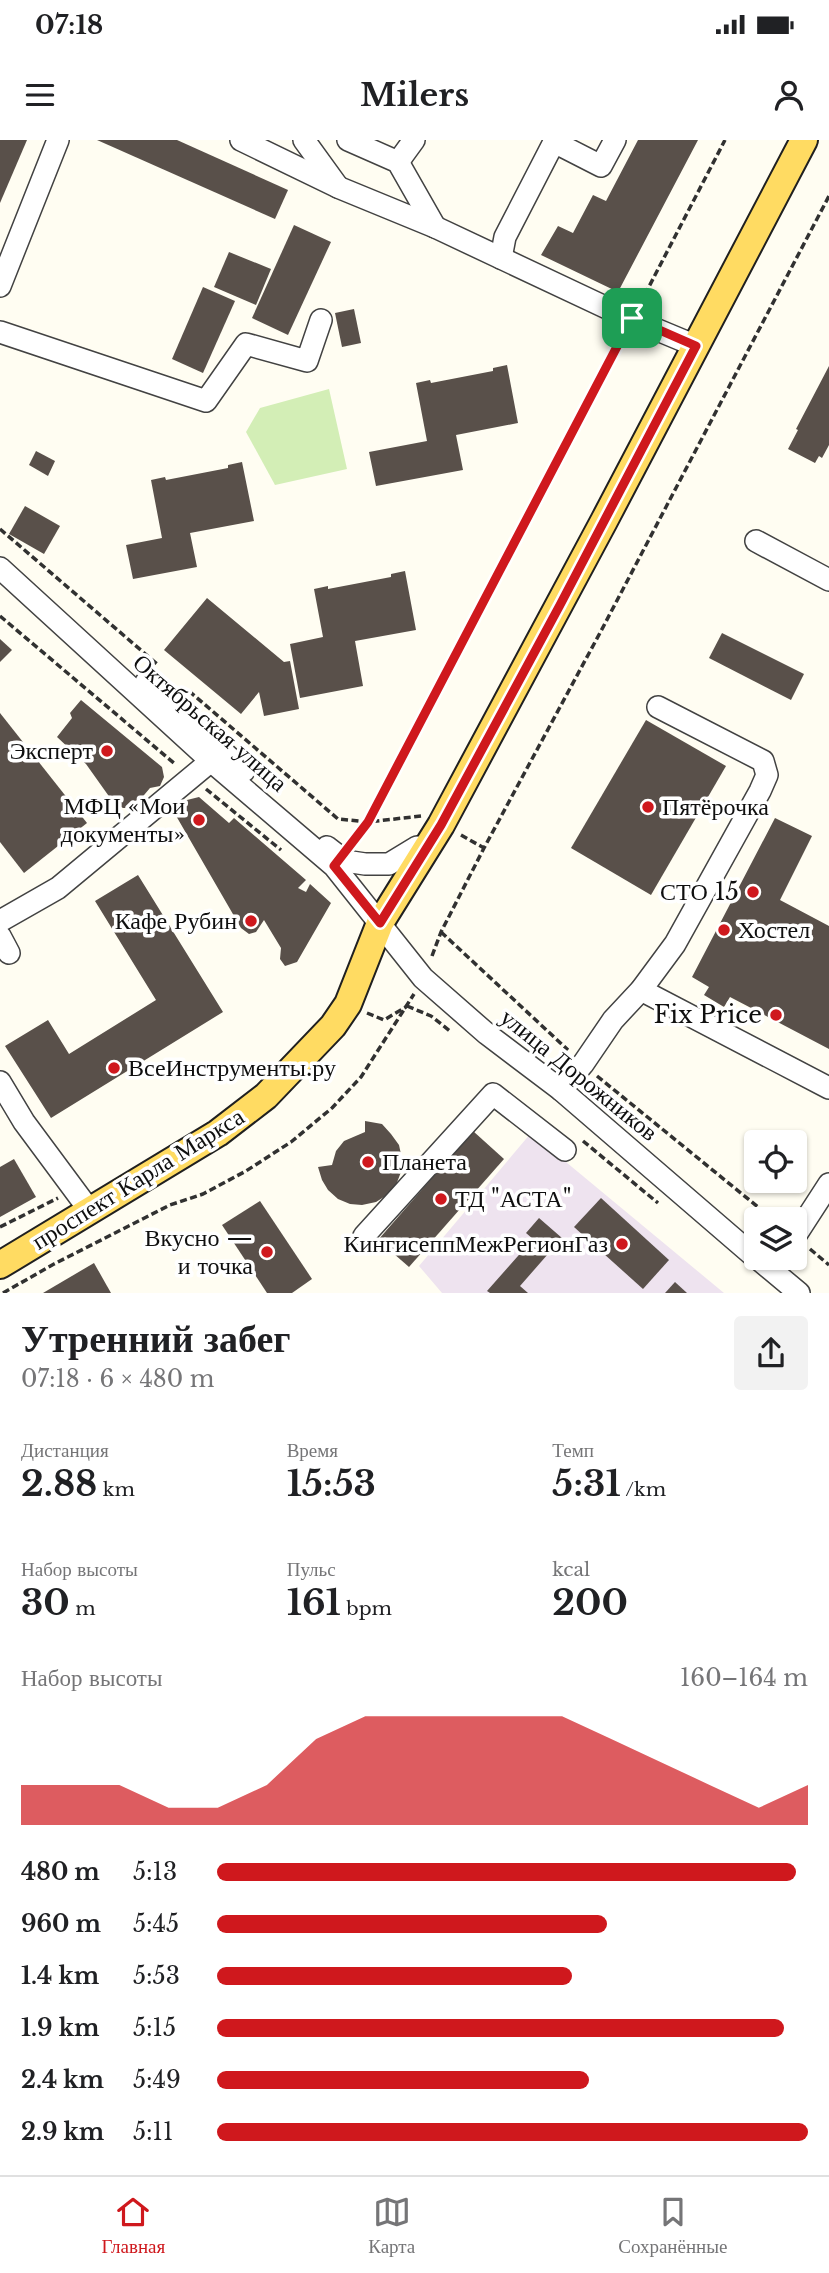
<!DOCTYPE html>
<html lang="ru">
<head>
<meta charset="utf-8">
<style>
  body { margin:0; font-family:"Libre Baskerville",serif; background:#f2f2f2; color:#202124; height:100vh; display:flex; flex-direction:column; font-size:26px; white-space:nowrap }
  * { box-sizing:border-box; margin:0 }
  p { font-size:23px; color:#757577 }
  .icon { flex:none; width:38px; height:38px; fill:none; stroke:currentColor; stroke-width:2; stroke-linecap:round; stroke-linejoin:round }
  .map { position:relative; height:1153px; overflow:hidden }
  .sheet { display:flex; flex-direction:column; background:#fff; flex:1 }
  .sheet>* { flex:none }
  .buttons { position:absolute; left:744px; top:990px; display:grid; gap:14px }
  .buttons a { display:grid; place-items:center; width:63px; height:63px; border-radius:7px; background:#fff; box-shadow:0 2px 5px #0004; font-size:35px }
  .pin { position:absolute; display:grid; place-items:center; width:60px; height:60px; color:#fff; margin:-30px; border-radius:14px; box-shadow:0 4px 10px #0006 }
  .round { display:grid; place-items:center; flex:none; width:74px; height:74px; border-radius:7px; background:#f2f2f2 }
  .summary { display:flex; align-items:center; justify-content:space-between; height:119px; padding:0 21px }
  h1 { font-size:38px; font-weight:700; line-height:52px }
  .metrics { display:grid; grid-template-columns:repeat(3,1fr); gap:10px; height:119px; padding:7px 21px }
  .metrics div { display:grid; align-content:center }
  .metrics b { font-size:35px; font-weight:700 }
  .metrics small { font-size:19px; font-weight:400 }
  .metrics p { font-size:19px }
  .chart { height:196px; padding:14px 21px }
  .chart p { display:flex; justify-content:space-between }
  .chart svg { width:100%; height:126px; margin-top:7px; fill:#cf181d; opacity:.7 }
  ul { padding:0 21px; list-style:none; font-size:23px }
  li { display:grid; grid-template-columns:112px 84px 1fr; align-items:center; height:52px }
  li i { height:18px; border-radius:9px; background:#cf181d }
  .status { display:flex; justify-content:space-between; align-items:center; height:49px; padding:0 35px; background:#fff; direction:ltr }
  .status svg { height:19px; fill:currentColor }
  header { display:flex; justify-content:space-between; align-items:center; height:91px; padding:0 21px; background:#fff; font-size:32px; font-weight:700 }
  .dock { display:flex; justify-content:space-around; align-items:center; height:98px; border-top:2px solid #e0e0e0; background:#fff; font-size:19px; color:#757577 }
  .dock a { display:grid; justify-items:center; gap:4px }
  .dock .selected { color:#cf181d }
  .map>svg:first-child { display:block }
  .industrial { fill:#eee3ef }
  .green { fill:#d3eeb6 }
  .building { fill:#59504a }
  .lines { fill:none; stroke-linecap:round; stroke-linejoin:round }
  .minor-casing { stroke:#424242; stroke-width:24 }
  .major-casing { stroke:#202020; stroke-width:30 }
  .path { stroke:#313131; stroke-width:3.5; stroke-dasharray:7 3.5; stroke-linecap:butt }
  .minor { stroke:#fff; stroke-width:21 }
  .major { stroke:#ffdb62; stroke-width:26 }
  .route-casing { stroke:#fff; stroke-width:14 }
  .route { stroke:#cf181d; stroke-width:9 }
  .poi-dot { fill:#cf181d; stroke:#fff; stroke-width:2.5 }
  .labels { text-anchor:middle; stroke-width:7; stroke-linejoin:round; paint-order:stroke }
  .street-label { font-size:24px; fill:#0f0f0f; stroke:#fff }
  .poi-label { font-size:24px; fill:#0f0f0f; stroke:#fff; text-anchor:end }
</style>
</head>
<body>
<div class="status"><b>07:18</b><svg viewBox="0 0 49 12"><path d="M0 12V9h3v3zM5 12V6h3v6zM10 12V3h3v9zM15 12V0h3v12zM26 1h20v11H26zM47 4h2v5h-2z"/></svg></div>
<header><svg class="icon" aria-label="menu" viewBox="0 0 24 24"><path d="M4 6h16M4 12h16M4 18h16"/></svg>Milers<svg class="icon" aria-label="person" viewBox="0 0 24 24"><circle cx="12" cy="8" r="4"/><path d="M4 21q1-7 8-7t8 7"/></svg></header>
<div class="map">
<svg width="829" height="1153" viewBox="0 0 829 1153">
  <rect width="100%" height="100%" fill="#fffdf2"/>
  <polygon class="industrial" points="531,993 724,1153 442,1153 419,1126"/>
  <polygon class="green" points="329,249 347,329 275,345 246,292 260,268"/>
  <g class="building">
    <polygon points="0,0 27,0 0,63"/>
    <polygon points="97,0 177,0 288,50 275,79"/>
    <polygon points="638,0 698,0 618,152 541,115 558,86 573,93 593,55 606,61"/>
    <polygon points="294,85 331,102 288,195 252,178"/>
    <polygon points="229,112 271,129 256,165 214,147"/>
    <polygon points="203,147 235,161 203,233 172,219"/>
    <polygon points="354,169 361,203 342,207 335,173"/>
    <polygon points="507,225 518,283 456,295 463,330 376,346 369,312 427,301 416,243 430,240 431,243 493,231 493,228"/>
    <polygon points="829,226 829,305 822,318 819,316 815,323 788,309 798,290 796,289"/>
    <polygon points="36,311 55,321 48,336 29,325"/>
    <polygon points="242,322 254,381 190,393 197,427 133,439 126,405 162,398 151,340 165,337 166,340 228,328 228,325"/>
    <polygon points="25,366 60,386 44,414 9,394"/>
    <polygon points="405,431 416,490 355,501 363,546 300,558 290,504 323,497 314,449 328,446 328,449 391,437 391,434"/>
    <polygon points="207,458 284,522 290,521 299,569 264,576 259,552 241,574 164,510"/>
    <polygon points="722,493 804,534 791,560 709,518"/>
    <polygon points="0,499 12,510 0,522"/>
    <polygon points="81,560 162,627 164,637 160,646 150,648 133,668 123,668 113,662 86,624 57,597 72,578 70,573"/>
    <polygon points="0,573 87,683 24,733 0,702"/>
    <polygon points="646,580 726,626 651,755 571,708"/>
    <polygon points="199,657 229,683 234,678 306,740 298,748 306,752 310,744 331,763 297,822 285,826 280,819 281,808 264,780 256,792 249,794 241,788 175,674 183,661"/>
    <polygon points="775,678 812,696 780,760 829,786 829,909 730,857 724,867 704,855 709,847 692,837"/>
    <polygon points="138,735 223,872 51,978 5,906 48,880 69,914 156,860 95,761"/>
    <polygon points="365,981 382,984 391,994 399,1005 402,1019 401,1032 396,1045 387,1055 376,1062 362,1065 350,1064 338,1059 328,1050 322,1040 318,1027 332,1025 336,1011 344,1001 365,992"/>
    <polygon points="473,991 504,1019 409,1127 378,1100"/>
    <polygon points="14,1019 36,1057 0,1077 0,1027"/>
    <polygon points="601,1058 669,1120 643,1149 574,1087"/>
    <polygon points="260,1061 312,1139 292,1153 267,1153 222,1085"/>
    <polygon points="539,1078 562,1098 520,1146 528,1153 490,1153 487,1151 533,1099 526,1093"/>
    <polygon points="94,1123 111,1153 43,1153"/>
    <polygon points="675,1142 687,1153 665,1153"/>
  </g>
  <g class="lines">
    <g class="minor-casing">
      <g id="minor">
        <polyline points="241,0 340,48 435,87 624,176 696,206"/>
        <polyline points="304,0 338,47"/>
        <polyline points="348,0 398,22 435,87"/>
        <polyline points="398,22 414,0"/>
        <polyline points="501,118 505,97 554,2 601,26 615,0"/>
        <polyline points="0,146 58,0"/>
        <polyline points="0,192 206,261 246,204 307,221 321,180"/>
        <polyline points="756,401 829,440"/>
        <polyline points="0,428 211,621 334,726 423,838 487,894 561,950 756,1118"/>
        <polyline points="146,542 244,631"/>
        <polyline points="327,707 345,721 365,724 389,724 417,707"/>
        <polyline points="0,781 58,748 211,621"/>
        <polyline points="0,796 9,813"/>
        <polyline points="641,850 829,948"/>
        <polyline points="0,942 24,982 90,1071"/>
        <polyline points="561,950 583,924 613,880 641,850 675,804 760,651 767,635 763,621 658,567"/>
        <polyline points="364,1096 493,954 565,1010"/>
        <polyline points="794,1098 829,1044"/>
        <polyline points="757,1118 799,1153"/>
      </g>
    </g>
    <g class="major-casing">
      <polyline id="major" points="0,1125 218,993 266,956 333,886 348,864 380,783 441,685 604,381 804,0"/>
    </g>
    <g class="path">
      <polyline points="640,164 725,0"/>
      <polyline points="0,389 157,524"/>
      <polyline points="0,476 175,624"/>
      <polyline points="189,551 338,679 368,682 421,676"/>
      <polyline points="206,649 281,710"/>
      <polyline points="461,695 484,708"/>
      <polyline points="351,704 368,682 623,195"/>
      <polyline points="441,792 568,910"/>
      <polyline points="432,816 441,792 484,708 601,491 829,56"/>
      <polyline points="407,866 431,876 450,891"/>
      <polyline points="367,873 384,880 406,867"/>
      <polyline points="597,936 774,1080"/>
      <polyline points="583,1001 658,1063"/>
      <polyline points="0,1087 58,1058"/>
      <polyline points="810,1109 829,1125"/>
      <polyline points="3,1153 54,1124 170,1065 203,1054 246,1031 291,1002 332,968 361,937 414,854"/>
    </g>
    <use href="#minor" class="minor"/>
    <use href="#major" class="major"/>
  </g>
  <g class="lines">
    <g class="route-casing">
      <polygon id="route" points="632,178 696,206 560,465 441,685 380,783 334,726 368,682"/>
    </g>
    <use href="#route" class="route"/>
  </g>
  <g class="poi-dot">
    <circle cx="107" cy="611" r="7"/>
    <circle cx="648" cy="667" r="7"/>
    <circle cx="199" cy="680" r="7"/>
    <circle cx="753" cy="752" r="7"/>
    <circle cx="251" cy="781" r="7"/>
    <circle cx="724" cy="790" r="7"/>
    <circle cx="776" cy="875" r="7"/>
    <circle cx="114" cy="928" r="7"/>
    <circle cx="368" cy="1022" r="7"/>
    <circle cx="441" cy="1059" r="7"/>
    <circle cx="622" cy="1104" r="7"/>
    <circle cx="267" cy="1112" r="7"/>
  </g>
  <g class="labels">
    <g class="street-label">
      <text transform="translate(210 583) rotate(41)" y="8">Октябрьская улица</text>
      <text transform="translate(579 935) rotate(39)" y="8">улица Дорожников</text>
      <text transform="translate(138 1039) rotate(-32)" y="8">проспект Карла Маркса</text>
    </g>
    <g class="poi-label">
      <text x="93" y="619">Эксперт</text>
      <text x="185" y="674">МФЦ «Мои<tspan x="185" dy="28">документы»</tspan></text>
      <text x="662" y="675" text-anchor="start">Пятёрочка</text>
      <text x="739" y="760">СТО 15</text>
      <text x="237" y="789">Кафе Рубин</text>
      <text x="738" y="798" text-anchor="start">Хостел</text>
      <text x="762" y="883">Fix Price</text>
      <text x="128" y="936" text-anchor="start">ВсеИнструменты.ру</text>
      <text x="382" y="1030" text-anchor="start">Планета</text>
      <text x="455" y="1067" text-anchor="start">ТД "АСТА"</text>
      <text x="253" y="1106">Вкусно —<tspan x="253" dy="28">и точка</tspan></text>
      <text x="608" y="1112">КингисеппМежРегионГаз</text>
    </g>
  </g>
</svg>
<div class="buttons">
<a><svg class="icon" aria-label="locate" viewBox="0 0 24 24"><circle cx="12" cy="12" r="6"/><path d="M12 2v4M12 18v4M2 12h4M18 12h4"/></svg></a>
<a><svg class="icon" aria-label="layers" viewBox="0 0 24 24"><path d="M12 4l9 5-9 5-9-5zM3 14l9 5 9-5"/></svg></a>
</div>
<div class="pin" style="left:632px;top:178px;background:#1e9e55"><svg class="icon" aria-label="arrive" viewBox="0 0 24 24"><path d="M6 21V4h12l-3 4 3 4H6"/></svg></div>
</div>
<section class="sheet">
<div class="summary"><div><h1>Утренний забег</h1><p>07:18 · 6 × 480 m</p></div><a class="round"><svg class="icon" aria-label="share" viewBox="0 0 24 24"><path d="M12 15V3M7 8l5-5 5 5M5 13v7h14v-7"/></svg></a></div>
<div class="metrics">
<div><p>Дистанция</p><b>2.88<small> km</small></b></div>
<div><p>Время</p><b>15:53</b></div>
<div><p>Темп</p><b>5:31<small> /km</small></b></div>
</div>
<div class="metrics">
<div><p>Набор высоты</p><b>30<small> m</small></b></div>
<div><p>Пульс</p><b>161<small> bpm</small></b></div>
<div><p>kcal</p><b>200</b></div>
</div>
<div class="chart"><p><span>Набор высоты</span>160–164 m</p>
<svg viewBox="0 0 160 44" preserveAspectRatio="none"><path d="M0 44V30L10 30L20 30L30 38L40 38L50 30L60 14L70 6L80 6L90 6L100 6L110 6L120 14L130 22L140 30L150 38L160 30V44z"/></svg>
</div>
<ul>
<li><b>480 m</b>5:13<i style="width:98%"></i></li>
<li><b>960 m</b>5:45<i style="width:66%"></i></li>
<li><b>1.4 km</b>5:53<i style="width:60%"></i></li>
<li><b>1.9 km</b>5:15<i style="width:96%"></i></li>
<li><b>2.4 km</b>5:49<i style="width:63%"></i></li>
<li><b>2.9 km</b>5:11<i style="width:100%"></i></li>
</ul>
</section>
<nav class="dock">
<a class="selected"><svg class="icon" aria-label="home" viewBox="0 0 24 24"><path d="M3 11l9-7 9 7M6 9v11h12V9"/></svg>Главная</a>
<a><svg class="icon" aria-label="map" viewBox="0 0 24 24"><path d="M3 6l6-2 6 2 6-2v14l-6 2-6-2-6 2zM9 4v14M15 6v14"/></svg>Карта</a>
<a><svg class="icon" aria-label="saved" viewBox="0 0 24 24"><path d="M7 4h10v16l-5-4-5 4z"/></svg>Сохранённые</a>
</nav>
</body>
</html>
